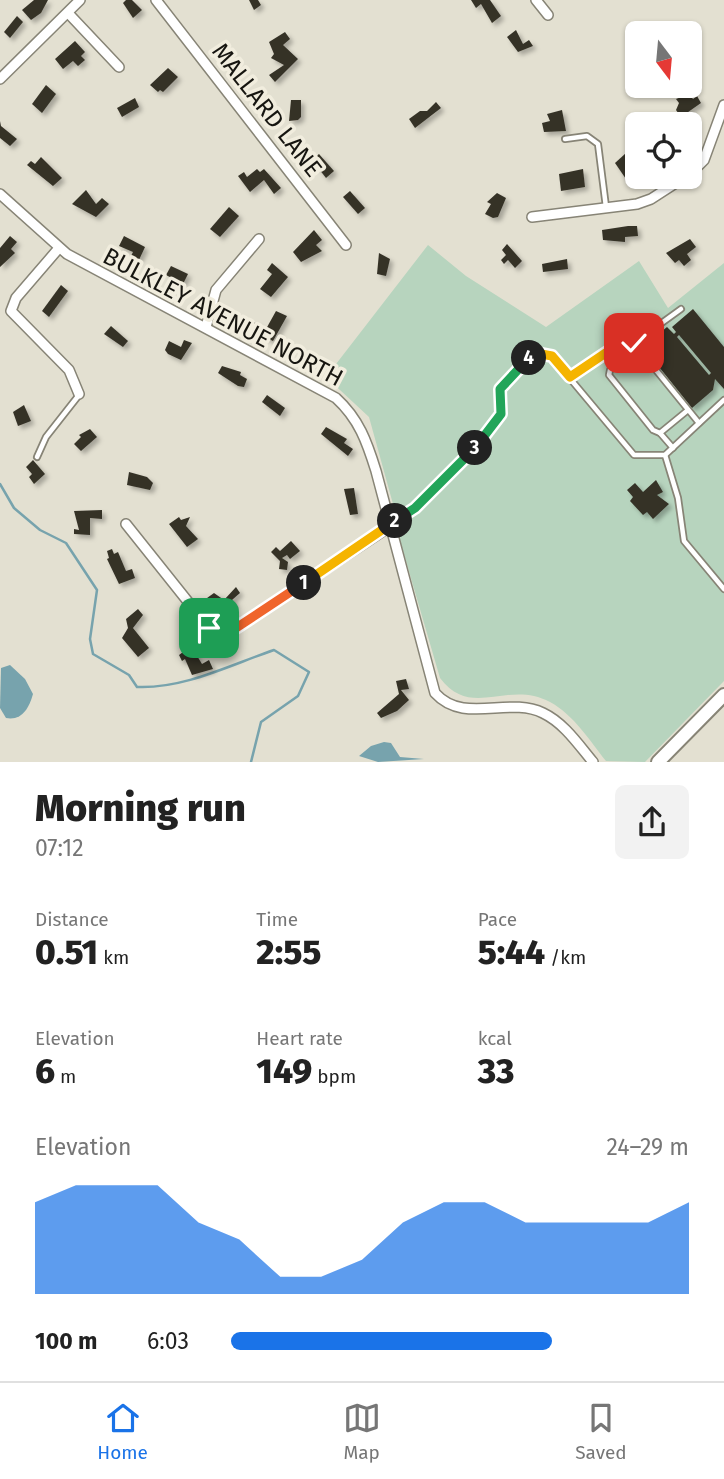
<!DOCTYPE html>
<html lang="en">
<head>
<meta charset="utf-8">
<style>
  body { margin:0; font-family:"Fira Sans",sans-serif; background:#f2f2f2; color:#222; height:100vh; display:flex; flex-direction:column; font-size:26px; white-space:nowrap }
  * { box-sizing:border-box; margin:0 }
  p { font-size:23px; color:#767676 }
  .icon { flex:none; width:38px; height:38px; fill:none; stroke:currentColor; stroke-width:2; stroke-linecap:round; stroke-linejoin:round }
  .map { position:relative; height:762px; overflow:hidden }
  .sheet { display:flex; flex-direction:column; background:#fff; flex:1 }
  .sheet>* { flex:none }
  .needle { width:46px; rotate:164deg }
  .controls { position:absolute; left:625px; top:21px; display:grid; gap:14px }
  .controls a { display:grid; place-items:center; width:77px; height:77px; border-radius:10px; background:#fff; box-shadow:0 2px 5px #0004; font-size:35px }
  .pin { position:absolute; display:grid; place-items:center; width:60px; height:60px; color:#fff; margin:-30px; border-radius:14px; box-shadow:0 4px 10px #0006 }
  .km { position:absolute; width:35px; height:35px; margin:-18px; border-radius:50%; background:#222; color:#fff; font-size:19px; line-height:35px; text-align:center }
  .round { display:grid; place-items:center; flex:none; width:74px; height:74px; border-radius:10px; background:#f2f2f2 }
  .summary { display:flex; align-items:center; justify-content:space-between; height:119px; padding:0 35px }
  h1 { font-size:38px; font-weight:800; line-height:52px }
  .stats { display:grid; grid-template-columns:repeat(3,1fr); gap:10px; height:119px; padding:7px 35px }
  .stats div { display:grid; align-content:center }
  .stats b { font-size:35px; font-weight:800 }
  .stats small { font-size:19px; font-weight:400 }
  .stats p { font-size:19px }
  .chart { height:196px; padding:14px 35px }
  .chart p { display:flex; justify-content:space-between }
  .chart svg { width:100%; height:126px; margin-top:7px; fill:#1a73e8; opacity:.7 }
  ul { padding:0 35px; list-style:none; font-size:23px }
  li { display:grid; grid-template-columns:112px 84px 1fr; align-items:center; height:52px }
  li i { height:18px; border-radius:9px; background:#1a73e8 }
  .tab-bar { display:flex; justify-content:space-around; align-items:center; height:98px; border-top:2px solid #e0e0e0; background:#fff; font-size:19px; color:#767676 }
  .tab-bar a { display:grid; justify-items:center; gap:4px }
  .tab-bar .current { color:#1a73e8 }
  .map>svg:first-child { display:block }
  .green { fill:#b7d4be }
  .water { fill:#77a3ad }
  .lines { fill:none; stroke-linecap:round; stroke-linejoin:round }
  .stream { stroke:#77a3ad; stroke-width:2.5 }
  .building { fill:#363328; fill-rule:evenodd; filter:url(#shadow) }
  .service-casing { stroke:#878476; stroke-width:8 }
  .minor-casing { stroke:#878476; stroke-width:12 }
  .secondary-casing { stroke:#878476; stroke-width:16 }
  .service { stroke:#fff; stroke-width:4.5 }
  .minor { stroke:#fff; stroke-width:9 }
  .secondary { stroke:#fff; stroke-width:12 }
  .split-1-casing { stroke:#fff; stroke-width:14 }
  .split-2-casing { stroke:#fff; stroke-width:14 }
  .split-3-casing { stroke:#fff; stroke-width:14 }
  .split-4-casing { stroke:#fff; stroke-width:14 }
  .split-5-casing { stroke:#fff; stroke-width:14 }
  .split-1 { stroke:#f0652b; stroke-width:9 }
  .split-2 { stroke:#f5b400; stroke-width:9 }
  .split-3 { stroke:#22a559; stroke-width:9 }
  .split-4 { stroke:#22a559; stroke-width:9 }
  .split-5 { stroke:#f5b400; stroke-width:9 }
  .labels { text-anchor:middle; stroke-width:7; stroke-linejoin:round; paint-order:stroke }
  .street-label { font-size:24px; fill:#161510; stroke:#f1edde }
</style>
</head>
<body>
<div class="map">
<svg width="724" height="762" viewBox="0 0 724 762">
  <defs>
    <filter id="shadow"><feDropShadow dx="3.5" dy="3.5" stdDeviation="2" flood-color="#0004"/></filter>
  </defs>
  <rect width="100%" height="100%" fill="#e3e0d1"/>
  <path class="green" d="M428,245L466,276L546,327L639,261L668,308L724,263V681L645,762L606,761C590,741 574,715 550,702C507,679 472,720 440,678L399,537L393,504L369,417L326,377Z"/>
  <g class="water">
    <path d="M10,665L25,679L33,694C29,708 22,721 6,718L0,708L1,668Z"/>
    <polygon points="384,742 391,743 400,757 424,759 378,762 359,756 371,746"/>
  </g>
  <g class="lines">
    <path class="stream" d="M0,484L14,508L40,530L66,543L97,590L90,639L93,654L129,675L137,687C184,689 230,665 274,650L309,672L298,696L261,722L251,762"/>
  </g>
  <g class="building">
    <polygon points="34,0 48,0 41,13 31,20 22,10"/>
    <polygon points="126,0 132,0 142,10 133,18 123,3"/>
    <polygon points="249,0 258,0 261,5 254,10"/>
    <polygon points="471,0 490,0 501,16 492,23 481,4 476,8"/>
    <polygon points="17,16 23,22 10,38 4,32"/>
    <polygon points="516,30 523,44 529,40 533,46 518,52 507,37"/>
    <polygon points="285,32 290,39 283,45 298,59 275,82 269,75 284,65 271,58 274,54 269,42"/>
    <polygon points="75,41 85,52 81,56 85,60 78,66 73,61 63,69 55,59"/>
    <polygon points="168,68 178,77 163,92 160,90 158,92 150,85"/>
    <polygon points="46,85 56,94 42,113 32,104"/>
    <polygon points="689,94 693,99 697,96 701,103 681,117 676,110 679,103 676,99"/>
    <polygon points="135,98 139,107 122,117 117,108"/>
    <polygon points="291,100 301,100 301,117 298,120 289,121"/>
    <polygon points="436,102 441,108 415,128 409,119 420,111 427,111"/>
    <polygon points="562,110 566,131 544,132 542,123 550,121 547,114"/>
    <polygon points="0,121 1,126 17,139 10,146 0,138"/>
    <polygon points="637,143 637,172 626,179 615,163"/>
    <polygon points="319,154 334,171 326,178 312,160"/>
    <polygon points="41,157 62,178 53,186 27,165 31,161 35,164"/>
    <polygon points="257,169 260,172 264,169 281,188 274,194 264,180 250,192 238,176 244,172 247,177"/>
    <polygon points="583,169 585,187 561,191 559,174"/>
    <polygon points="86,190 96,204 102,198 109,204 96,217 72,204"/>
    <polygon points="350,191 365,208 358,214 343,197"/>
    <polygon points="497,193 506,198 498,217 493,218 485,214 491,204 487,202"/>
    <polygon points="229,207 239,216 220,237 210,229"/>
    <polygon points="628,226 637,226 638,236 625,237 625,242 603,240 602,230"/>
    <polygon points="314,230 322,240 316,245 322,251 301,262 293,252"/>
    <polygon points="10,236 17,242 11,249 15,253 0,267 0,248"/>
    <polygon points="124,236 145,247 139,260 131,256 133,252 119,246"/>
    <polygon points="690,239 696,247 687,254 691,260 684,266 679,260 675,263 666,253"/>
    <polygon points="507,244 522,261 515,268 508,260 504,264 501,260 506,255 502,250"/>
    <polygon points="379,253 390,259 386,276 377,274"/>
    <polygon points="567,259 568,269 543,272 542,264"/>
    <polygon points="272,263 288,277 271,297 260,289 272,274 267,270"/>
    <polygon points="171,266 188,274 183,284 166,275"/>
    <polygon points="61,285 68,291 49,317 42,311"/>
    <path d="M693,309L724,347V389L715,379L713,390L692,408L643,347L667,327L674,334L676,332L672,327ZM679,335L711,373L709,375L677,337Z"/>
    <polygon points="276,311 287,316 273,341 250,330 254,322 266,329"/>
    <polygon points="111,326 128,341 123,347 104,334"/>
    <polygon points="184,340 192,343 181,360 168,354 165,350 169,341 181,347"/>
    <polygon points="222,366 241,372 240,375 247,379 244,387 238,386 218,373"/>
    <polygon points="267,395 285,408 280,416 262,402"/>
    <polygon points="24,405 31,421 18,426 13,412"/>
    <polygon points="326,427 347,439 344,443 353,449 348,456 321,434"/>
    <polygon points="90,429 97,437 81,451 74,444 81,437 79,435"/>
    <polygon points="33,460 45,474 34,484 29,477 32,474 26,467"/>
    <polygon points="129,472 147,477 153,483 150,490 127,485"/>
    <polygon points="656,480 663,492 657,495 669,504 653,519 647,512 643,515 630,501 633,497 627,490 635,483 643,492"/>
    <polygon points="354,488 358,514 350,515 344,489"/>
    <polygon points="102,510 102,519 90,518 90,535 74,534 74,529 79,530 74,511"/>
    <polygon points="179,517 181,520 190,517 186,526 198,539 187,547 169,524"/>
    <polygon points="291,541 300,551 290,559 287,555 282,558 288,562 287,570 279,569 280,561 271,552 276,547 280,551"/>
    <polygon points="112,549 114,554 118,552 126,571 132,569 135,578 119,584 107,559 109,558 107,551"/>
    <polygon points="236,587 240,593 232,600 235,604 223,613 207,598 214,593 224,600"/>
    <polygon points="138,609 143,615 133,628 149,648 138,657 122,638 128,628 126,619"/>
    <polygon points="191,646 202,664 209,660 213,669 192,675 185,659 182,661 179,655"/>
    <polygon points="406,679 409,689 401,690 409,700 397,711 381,718 377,713 399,694 396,681"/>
  </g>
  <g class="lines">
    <g class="service-casing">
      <g id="service">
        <polyline points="565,139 587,136 598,144 606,207"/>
        <polyline points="634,343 699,423"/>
        <polyline points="638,348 610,370 609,375 653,430 660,433 673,448"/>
        <polyline points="570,377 613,348 634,343 681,309"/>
        <polyline points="660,433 688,410"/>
        <polyline points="665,455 678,498 684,541 724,589"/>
        <polyline points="37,457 46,437 79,395"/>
        <polyline points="390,526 415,508 487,435 501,414 500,389 536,353 552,357 634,455 665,455 724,400"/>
      </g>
    </g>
    <g class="minor-casing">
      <g id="minor">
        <polyline points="156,0 346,245"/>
        <polyline points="536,0 548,15"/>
        <polyline points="68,13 119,67"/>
        <polyline points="0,79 80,0"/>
        <polyline points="690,174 704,160 724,105"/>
        <path d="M0,194L67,254L336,398C359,419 367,442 376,471L435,693C464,725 508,696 543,713C564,723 578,744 593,762"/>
        <polyline points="532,217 637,204 651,199 685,177"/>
        <polyline points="59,248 16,298 11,311 69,370 79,394"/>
        <polyline points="206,327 216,290 259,239"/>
        <polyline points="126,524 209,628 222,633 233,630 389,527"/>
      </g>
    </g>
    <g class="secondary-casing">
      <polyline id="secondary" points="658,762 724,695"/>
    </g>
    <use href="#service" class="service"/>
    <use href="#minor" class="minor"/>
    <use href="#secondary" class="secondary"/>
  </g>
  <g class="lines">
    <g class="split-1-casing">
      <polyline id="split-1" points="209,628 222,633 233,630 304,583"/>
    </g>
    <g class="split-2-casing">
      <polyline id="split-2" points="304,583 395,521"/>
    </g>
    <g class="split-3-casing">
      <polyline id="split-3" points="395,521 415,508 475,448"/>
    </g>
    <g class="split-4-casing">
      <polyline id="split-4" points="475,448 501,414 500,389 529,358"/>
    </g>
    <g class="split-5-casing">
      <polyline id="split-5" points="529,358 536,353 552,356 570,377 613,348 634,343"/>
    </g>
    <use href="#split-1" class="split-1"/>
    <use href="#split-2" class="split-2"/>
    <use href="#split-3" class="split-3"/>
    <use href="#split-4" class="split-4"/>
    <use href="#split-5" class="split-5"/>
  </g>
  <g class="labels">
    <g class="street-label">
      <text transform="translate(267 110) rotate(52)" y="8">MALLARD LANE</text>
      <text transform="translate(223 317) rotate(28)" y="8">BULKLEY AVENUE NORTH</text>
    </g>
  </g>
</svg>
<div class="controls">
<a><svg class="needle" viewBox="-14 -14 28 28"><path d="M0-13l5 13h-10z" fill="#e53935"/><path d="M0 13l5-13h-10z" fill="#767676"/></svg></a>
<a><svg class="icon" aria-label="locate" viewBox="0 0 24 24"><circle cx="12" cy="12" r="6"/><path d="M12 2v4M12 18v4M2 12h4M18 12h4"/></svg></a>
</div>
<div class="pin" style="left:209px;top:628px;background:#1e9e55"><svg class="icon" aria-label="arrive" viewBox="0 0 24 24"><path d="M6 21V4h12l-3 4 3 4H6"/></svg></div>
<div class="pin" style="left:634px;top:343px;background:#d93025"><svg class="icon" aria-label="check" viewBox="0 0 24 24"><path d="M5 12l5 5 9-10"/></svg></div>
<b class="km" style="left:304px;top:583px">1</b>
<b class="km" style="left:395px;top:521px">2</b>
<b class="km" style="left:475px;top:448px">3</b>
<b class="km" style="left:529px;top:358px">4</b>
</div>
<section class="sheet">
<div class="summary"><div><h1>Morning run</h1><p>07:12</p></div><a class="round"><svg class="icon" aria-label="share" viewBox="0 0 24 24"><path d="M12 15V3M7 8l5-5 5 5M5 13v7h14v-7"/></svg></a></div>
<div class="stats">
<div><p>Distance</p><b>0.51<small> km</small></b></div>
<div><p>Time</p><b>2:55</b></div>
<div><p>Pace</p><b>5:44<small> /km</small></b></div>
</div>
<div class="stats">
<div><p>Elevation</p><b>6<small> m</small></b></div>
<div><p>Heart rate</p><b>149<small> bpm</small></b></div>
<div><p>kcal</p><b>33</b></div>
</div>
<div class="chart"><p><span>Elevation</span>24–29 m</p>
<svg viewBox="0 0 160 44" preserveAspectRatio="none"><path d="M0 44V12L10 6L20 6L30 6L40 19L50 25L60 38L70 38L80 32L90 19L100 12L110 12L120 19L130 19L140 19L150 19L160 12V44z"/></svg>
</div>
<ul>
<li><b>100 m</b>6:03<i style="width:70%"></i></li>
</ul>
</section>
<nav class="tab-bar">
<a class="current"><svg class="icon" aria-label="home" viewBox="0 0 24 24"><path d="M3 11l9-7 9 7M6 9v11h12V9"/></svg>Home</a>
<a><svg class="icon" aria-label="map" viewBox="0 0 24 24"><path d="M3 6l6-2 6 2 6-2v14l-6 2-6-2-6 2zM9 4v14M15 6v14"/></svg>Map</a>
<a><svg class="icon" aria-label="saved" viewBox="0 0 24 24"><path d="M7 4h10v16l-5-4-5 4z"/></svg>Saved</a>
</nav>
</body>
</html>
